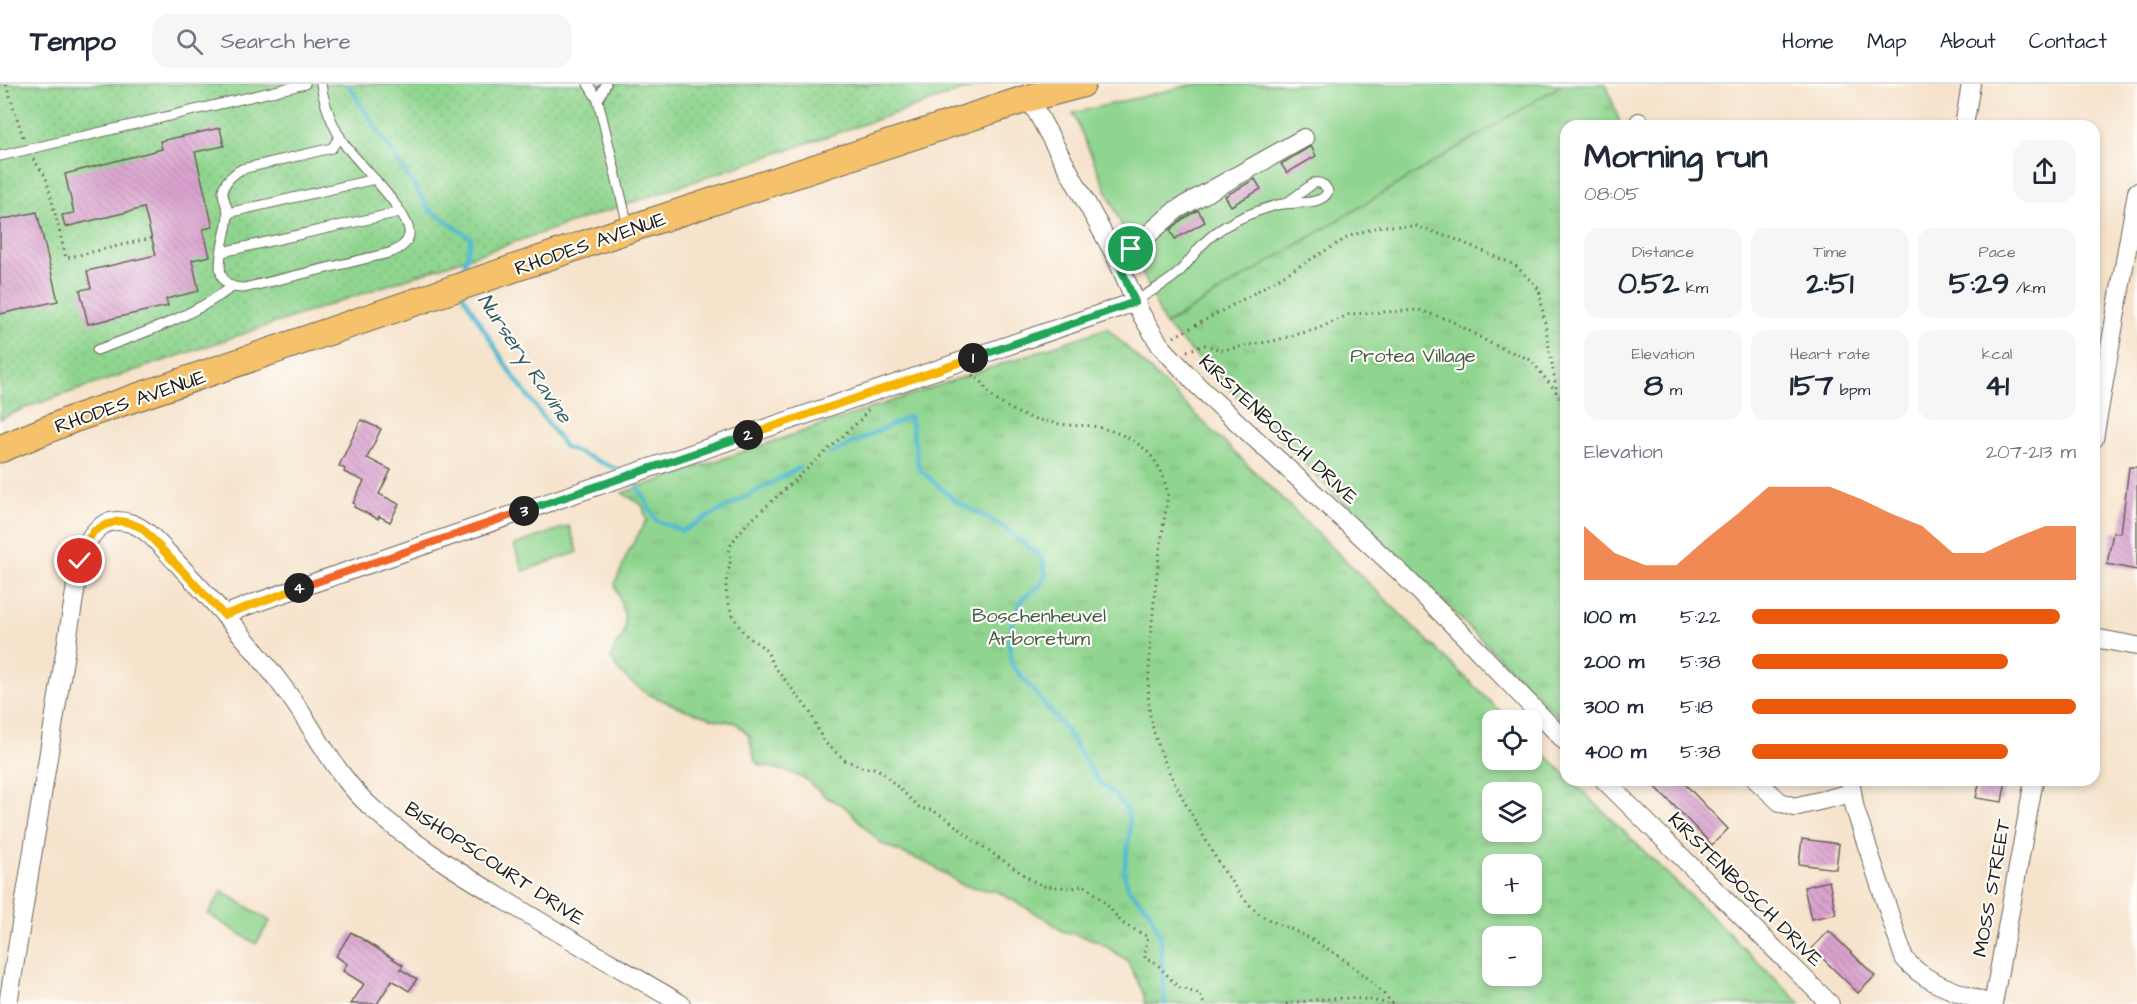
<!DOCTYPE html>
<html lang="en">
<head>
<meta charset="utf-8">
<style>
  body { margin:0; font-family:"Architects Daughter",sans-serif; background:#f6f6f7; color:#1f2937; height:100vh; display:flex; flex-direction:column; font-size:22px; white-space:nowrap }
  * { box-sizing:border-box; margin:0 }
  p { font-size:20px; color:#747a83 }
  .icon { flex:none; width:33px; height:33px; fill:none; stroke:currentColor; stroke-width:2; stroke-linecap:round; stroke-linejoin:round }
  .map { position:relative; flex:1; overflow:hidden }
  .details { position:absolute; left:1560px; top:36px; width:540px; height:666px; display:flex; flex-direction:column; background:#fff; border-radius:18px; box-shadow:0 3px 9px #0003 }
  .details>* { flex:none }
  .controls { position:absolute; left:1482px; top:626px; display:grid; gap:12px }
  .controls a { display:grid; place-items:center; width:60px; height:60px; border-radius:12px; background:#fff; box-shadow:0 3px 9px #0003; font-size:30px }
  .pin { position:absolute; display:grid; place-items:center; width:51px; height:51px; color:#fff; margin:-26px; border:3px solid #fff; border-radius:50%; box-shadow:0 2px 6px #0007 }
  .km { position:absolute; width:30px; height:30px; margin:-15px; border-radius:50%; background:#222; color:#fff; font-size:16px; line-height:30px; text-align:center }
  .round { display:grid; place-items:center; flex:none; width:63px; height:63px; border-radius:18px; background:#f6f6f7 }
  .headline { display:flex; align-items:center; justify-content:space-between; height:102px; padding:0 24px }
  h1 { font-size:33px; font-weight:800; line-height:45px }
  .figures { display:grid; grid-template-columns:repeat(3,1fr); gap:9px; height:102px; padding:6px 24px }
  .figures div { display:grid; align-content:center; border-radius:15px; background:#f6f6f7; text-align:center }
  .figures b { font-size:30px; font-weight:800 }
  .figures small { font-size:16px; font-weight:400 }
  .figures p { font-size:16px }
  .chart { height:168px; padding:12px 24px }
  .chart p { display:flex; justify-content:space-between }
  .chart svg { width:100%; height:108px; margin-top:6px; fill:#ea580c; opacity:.7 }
  ul { padding:0 24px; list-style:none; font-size:20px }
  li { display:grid; grid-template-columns:96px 72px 1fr; align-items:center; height:45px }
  li i { height:15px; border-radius:8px; background:#ea580c }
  header { display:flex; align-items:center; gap:36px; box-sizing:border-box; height:84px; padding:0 30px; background:#fff; border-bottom:2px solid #e0e1e3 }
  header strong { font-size:28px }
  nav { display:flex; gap:33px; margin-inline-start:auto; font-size:21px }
  .search { width:420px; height:54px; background:#f6f6f7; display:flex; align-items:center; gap:15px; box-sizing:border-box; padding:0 21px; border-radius:18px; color:#747a83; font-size:22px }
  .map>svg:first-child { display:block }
  .grass { fill:#90d58f; stroke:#567856; stroke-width:1.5 }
  .park { fill:url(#park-tufts); stroke:#567856; stroke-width:1.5; fill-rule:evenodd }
  .garden { fill:url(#garden-dots); stroke:#567856; stroke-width:1.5 }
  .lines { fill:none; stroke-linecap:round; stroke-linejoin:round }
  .stream { stroke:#53bad1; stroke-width:4.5 }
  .building { fill:url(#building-back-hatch) }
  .service-casing { stroke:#68625a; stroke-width:11 }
  .minor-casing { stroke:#68625a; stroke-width:20 }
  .primary-casing { stroke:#68625a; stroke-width:29 }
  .path { stroke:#68625a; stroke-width:3; stroke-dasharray:1.5 4.5; stroke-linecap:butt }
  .service { stroke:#fff; stroke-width:9 }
  .minor { stroke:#fff; stroke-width:18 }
  .primary { stroke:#f5c16b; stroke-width:27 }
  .split-1-casing { stroke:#fff; stroke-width:12 }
  .split-2-casing { stroke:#fff; stroke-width:12 }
  .split-3-casing { stroke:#fff; stroke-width:12 }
  .split-4-casing { stroke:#fff; stroke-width:12 }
  .split-5-casing { stroke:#fff; stroke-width:12 }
  .split-1 { stroke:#22a559; stroke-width:8 }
  .split-2 { stroke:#f5b400; stroke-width:8 }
  .split-3 { stroke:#22a559; stroke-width:8 }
  .split-4 { stroke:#f0652b; stroke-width:8 }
  .split-5 { stroke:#f5b400; stroke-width:8 }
  .labels { text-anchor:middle; stroke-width:4.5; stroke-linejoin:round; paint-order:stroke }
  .street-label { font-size:20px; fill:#1c1c1c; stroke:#fdfcf7 }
  .park-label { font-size:20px; fill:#455d44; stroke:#fdfcf7 }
  .water-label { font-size:21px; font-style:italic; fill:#325b64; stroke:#fdfcf7 }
</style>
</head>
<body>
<header>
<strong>Tempo</strong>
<div class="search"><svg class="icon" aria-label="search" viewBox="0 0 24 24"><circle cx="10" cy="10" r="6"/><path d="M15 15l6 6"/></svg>Search here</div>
<nav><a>Home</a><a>Map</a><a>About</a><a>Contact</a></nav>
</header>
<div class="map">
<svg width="2137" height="920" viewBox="0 0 2137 920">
  <defs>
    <pattern id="park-tufts" width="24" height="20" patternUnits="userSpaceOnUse" patternTransform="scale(1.5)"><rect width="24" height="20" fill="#90d58f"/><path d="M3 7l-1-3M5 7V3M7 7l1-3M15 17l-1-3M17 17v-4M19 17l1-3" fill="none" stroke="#7cb67b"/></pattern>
    <pattern id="garden-dots" width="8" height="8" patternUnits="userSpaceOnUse" patternTransform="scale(1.5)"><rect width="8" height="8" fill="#90d58f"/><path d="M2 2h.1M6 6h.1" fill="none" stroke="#7cb67b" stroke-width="1.8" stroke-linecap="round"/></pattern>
    <pattern id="building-back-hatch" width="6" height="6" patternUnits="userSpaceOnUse" patternTransform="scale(1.5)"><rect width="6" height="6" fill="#daa2cf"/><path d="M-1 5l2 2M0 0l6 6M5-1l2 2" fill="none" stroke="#ba8bb1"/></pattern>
  </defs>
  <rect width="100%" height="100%" fill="#fdfcf7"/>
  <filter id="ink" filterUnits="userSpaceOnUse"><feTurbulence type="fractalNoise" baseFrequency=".0167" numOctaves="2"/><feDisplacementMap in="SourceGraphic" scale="12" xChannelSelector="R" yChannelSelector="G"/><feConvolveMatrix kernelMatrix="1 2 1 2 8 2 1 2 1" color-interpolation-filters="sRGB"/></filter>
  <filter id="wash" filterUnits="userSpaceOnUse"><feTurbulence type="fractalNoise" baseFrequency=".008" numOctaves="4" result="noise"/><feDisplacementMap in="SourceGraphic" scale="24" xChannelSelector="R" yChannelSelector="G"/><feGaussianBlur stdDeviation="1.35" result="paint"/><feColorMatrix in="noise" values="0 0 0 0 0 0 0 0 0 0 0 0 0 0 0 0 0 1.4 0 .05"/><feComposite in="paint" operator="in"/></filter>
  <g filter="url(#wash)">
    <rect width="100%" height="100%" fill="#f6e3cc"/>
    <g class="grass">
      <polygon points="1195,0 1563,0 1165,241 1073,29"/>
      <polygon points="569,442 578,468 523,487 514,461"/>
      <polygon points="222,807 270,837 256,860 208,830"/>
    </g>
    <g class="park">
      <polygon points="1563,0 1606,0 1621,42 1566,42 1566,640 1165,241"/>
      <path d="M1107,244L1509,636H1492V675H1532V658L1566,691V696H1571L1801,920H1145L1144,911L1127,876L1096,856L1062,847L1048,836L998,808L962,801L931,781L882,760L844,722L826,713L805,695L789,688L760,681L755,677L749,652L736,639L713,635L681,624L648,610L631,598L618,586L611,575L615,562L623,552L625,542L624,529L615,500L629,466L647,436L642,421L622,409ZM1492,708H1532V747H1492ZM1492,780H1532V819H1492ZM1492,852H1532V891H1492Z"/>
    </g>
    <polygon class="garden" points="0,0 982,0 30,322 0,335"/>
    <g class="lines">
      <g class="stream">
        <polyline points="349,2 430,126 471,154 462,192"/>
        <polyline points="463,211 509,286 565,363 624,388"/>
        <polyline points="830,370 910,332 919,385 956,417 1002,442 1042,474 1046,490 1040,502 1023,514 1014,530 1009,558 1012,581 1066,646 1098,697 1116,712 1128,728 1130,747 1124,789 1128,804 1149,826 1160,851 1165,920"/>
        <polyline points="633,394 656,436 682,447 799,384"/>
      </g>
    </g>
    <g id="blocks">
      <g class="building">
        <polygon points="220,44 224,62 195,68 213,143 203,145 210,172 192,176 199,207 166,215 168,222 88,240 80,206 91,204 87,187 156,171 144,124 65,143 62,131 74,129 65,90 162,65 160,57"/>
        <polygon points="1311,62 1316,72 1287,89 1281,80"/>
        <polygon points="1255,95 1261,105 1231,122 1225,112"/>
        <polygon points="1198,126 1205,138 1175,155 1170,146 1183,135"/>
        <polygon points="37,128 58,217 0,230 0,136"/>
        <polygon points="361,336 381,345 367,374 391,386 379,410 399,420 390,438 379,432 378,435 354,423 355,420 353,419 364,397 344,388 345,385 339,382"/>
        <polygon points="2129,383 2137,383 2137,486 2107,480 2113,448 2121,449"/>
        <polygon points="1649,696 1681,696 1728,745 1712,761"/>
        <polygon points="1980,696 2006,696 2002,718 1976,714"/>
        <polygon points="1802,755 1839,760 1836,785 1799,780"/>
        <polygon points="1829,797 1836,830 1811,835 1804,803"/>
        <polygon points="1829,847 1875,892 1858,909 1812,864"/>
        <polygon points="351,848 403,881 400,885 417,895 409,907 392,896 377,920 351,920 364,900 343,887 347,880 336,872"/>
      </g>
    </g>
  </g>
  <g filter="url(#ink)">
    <use href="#blocks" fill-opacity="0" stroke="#68625a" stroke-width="1.5"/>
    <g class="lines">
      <g class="service-casing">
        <g id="service">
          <path d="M321,0C324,20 333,44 345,61C357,78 413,131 409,151C407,161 398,166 389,169L244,204C202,204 228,153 228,130C228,122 222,114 223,106C225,97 234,89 242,85L332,64L340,52"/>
          <polyline points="588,0 598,16 628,142"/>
          <polyline points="598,16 606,0"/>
          <polyline points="0,72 305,0"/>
          <polyline points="228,129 375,95"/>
          <polyline points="222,168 400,128"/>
          <path d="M1135,218C1148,208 1165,201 1177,190C1186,182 1193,171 1201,162C1221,140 1249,129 1277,121C1292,117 1320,123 1328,108C1326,101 1321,98 1314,99L1288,118"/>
          <path d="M97,266C144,249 191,233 232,203"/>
        </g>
      </g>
      <g class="minor-casing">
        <g id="minor">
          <polyline points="1029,14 1116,173 1141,230 1160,261 1198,302 1401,489 1466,554 1566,658"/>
          <polyline points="1639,38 1641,42"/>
          <polyline points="1964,42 1971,0"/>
          <polyline points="1116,173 1132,165 1176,126 1304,54"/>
          <polyline points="2094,355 2137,108"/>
          <polyline points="224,531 249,521 1135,218"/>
          <polyline points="2094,554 2137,562"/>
          <polyline points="1604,696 1830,920"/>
          <polyline points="1756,696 1780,718 1794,723 1852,709"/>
          <path d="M1850,696L1855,725L1904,874C1924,900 1961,909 1990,920"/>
          <path d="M8,920L80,477C87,453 101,430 130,439C149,445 164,466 178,480C219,523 259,569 294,618C319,654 339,695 372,724C410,758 454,785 498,812C558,849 620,884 681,920"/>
          <polyline points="1993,920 2034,696"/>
        </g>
      </g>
      <g class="primary-casing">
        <polyline id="primary" points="0,365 73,335 629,145 1029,14 1082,0"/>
      </g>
      <g class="path">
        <polyline points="6,0 24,56"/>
        <polyline points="33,75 46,93 66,174 152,154"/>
        <polyline points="1174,253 1249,212 1350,152 1381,142 1416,142 1457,156 1515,181 1539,205 1557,309"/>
        <polyline points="1187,267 1205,261 1221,266 1273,257 1317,245 1350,230 1419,226 1452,237 1490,259 1531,276 1557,309 1566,326"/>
        <path d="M972,291C984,296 982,301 990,310C996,317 1011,326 1020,330C1035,336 1054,340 1069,341C1077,342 1085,341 1092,342C1133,350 1160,368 1168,410C1160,462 1153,515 1150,568C1149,589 1147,610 1150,631C1157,671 1180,709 1199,744C1213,770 1236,810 1258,829C1271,839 1289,843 1303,851C1335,867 1369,892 1393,920"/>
        <path d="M868,326L860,336L745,442C740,448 735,454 731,461C728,467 730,472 730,479C729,487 726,494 726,502C726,518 734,537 744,549C755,561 767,560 771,578L810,628L824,658L845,676L864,684H873L881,687L920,724L934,727L947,735L976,758L1030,795L1043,802L1073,804L1083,801L1089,804L1107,821L1122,839L1148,853L1145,867V875L1156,879L1178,903L1200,910L1204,920"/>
        <path d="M1286,920C1318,915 1356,910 1388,920"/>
      </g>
      <use href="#service" class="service"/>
      <use href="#minor" class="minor"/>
      <use href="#primary" class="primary"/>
    </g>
  </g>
  <g class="lines" filter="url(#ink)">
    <g class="split-1-casing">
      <polyline id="split-1" points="973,274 1135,218 1116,173 1131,165"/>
    </g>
    <g class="split-2-casing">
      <polyline id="split-2" points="748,351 973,274"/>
    </g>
    <g class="split-3-casing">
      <polyline id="split-3" points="524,427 748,351"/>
    </g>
    <g class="split-4-casing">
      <polyline id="split-4" points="299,504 524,427"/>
    </g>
    <g class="split-5-casing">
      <polyline id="split-5" points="80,477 86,459 94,447 105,441 119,437 130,439 142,444 224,531 299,504"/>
    </g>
    <use href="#split-1" class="split-1"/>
    <use href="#split-2" class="split-2"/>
    <use href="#split-3" class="split-3"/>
    <use href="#split-4" class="split-4"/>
    <use href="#split-5" class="split-5"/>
  </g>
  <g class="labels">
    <g class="street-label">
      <text transform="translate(590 159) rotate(-19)" y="7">RHODES AVENUE</text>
      <text transform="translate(130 317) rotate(-19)" y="7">RHODES AVENUE</text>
      <text transform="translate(1279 345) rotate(43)" y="7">KIRSTENBOSCH DRIVE</text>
      <text transform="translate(495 779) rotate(33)" y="7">BISHOPSCOURT DRIVE</text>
      <text transform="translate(1991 804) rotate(-80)" y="7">MOSS STREET</text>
      <text transform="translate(1746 805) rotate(45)" y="7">KIRSTENBOSCH DRIVE</text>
    </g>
    <g class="park-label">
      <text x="1413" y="278">Protea Village</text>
      <text x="1039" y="538">Boschenheuvel<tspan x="1039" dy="23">Arboretum</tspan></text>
    </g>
    <g class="water-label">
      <text transform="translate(525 274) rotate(56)" y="7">Nursery Ravine</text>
    </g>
  </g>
</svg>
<div class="controls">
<a><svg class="icon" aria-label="locate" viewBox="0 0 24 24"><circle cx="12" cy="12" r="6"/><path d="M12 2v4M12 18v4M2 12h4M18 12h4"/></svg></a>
<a><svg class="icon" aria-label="layers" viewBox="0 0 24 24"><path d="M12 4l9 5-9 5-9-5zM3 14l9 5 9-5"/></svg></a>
<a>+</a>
<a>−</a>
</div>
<div class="pin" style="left:1131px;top:165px;background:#1e9e55"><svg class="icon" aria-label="arrive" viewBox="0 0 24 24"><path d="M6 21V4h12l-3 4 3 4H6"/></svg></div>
<div class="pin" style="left:80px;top:477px;background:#d93025"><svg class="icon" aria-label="check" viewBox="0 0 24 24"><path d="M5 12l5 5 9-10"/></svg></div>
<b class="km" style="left:973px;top:274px">1</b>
<b class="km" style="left:748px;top:351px">2</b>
<b class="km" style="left:524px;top:427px">3</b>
<b class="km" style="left:299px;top:504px">4</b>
<section class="details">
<div class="headline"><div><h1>Morning run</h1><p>08:05</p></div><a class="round"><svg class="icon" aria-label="share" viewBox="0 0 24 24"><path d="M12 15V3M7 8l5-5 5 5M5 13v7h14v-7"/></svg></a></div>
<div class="figures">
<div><p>Distance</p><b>0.52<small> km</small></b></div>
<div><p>Time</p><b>2:51</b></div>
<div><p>Pace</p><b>5:29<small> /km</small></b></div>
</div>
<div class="figures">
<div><p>Elevation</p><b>8<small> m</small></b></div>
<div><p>Heart rate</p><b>157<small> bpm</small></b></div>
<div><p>kcal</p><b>41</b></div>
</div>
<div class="chart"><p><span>Elevation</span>207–213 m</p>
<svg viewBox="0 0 160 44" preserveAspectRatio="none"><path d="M0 44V22L10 33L20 38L30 38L40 27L50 17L60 6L70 6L80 6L90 11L100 17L110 22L120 33L130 33L140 27L150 22L160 22V44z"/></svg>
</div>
<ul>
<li><b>100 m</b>5:22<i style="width:95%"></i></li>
<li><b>200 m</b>5:38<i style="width:79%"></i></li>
<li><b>300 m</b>5:18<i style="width:100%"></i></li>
<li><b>400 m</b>5:38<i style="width:79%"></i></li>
</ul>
</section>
</div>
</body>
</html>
